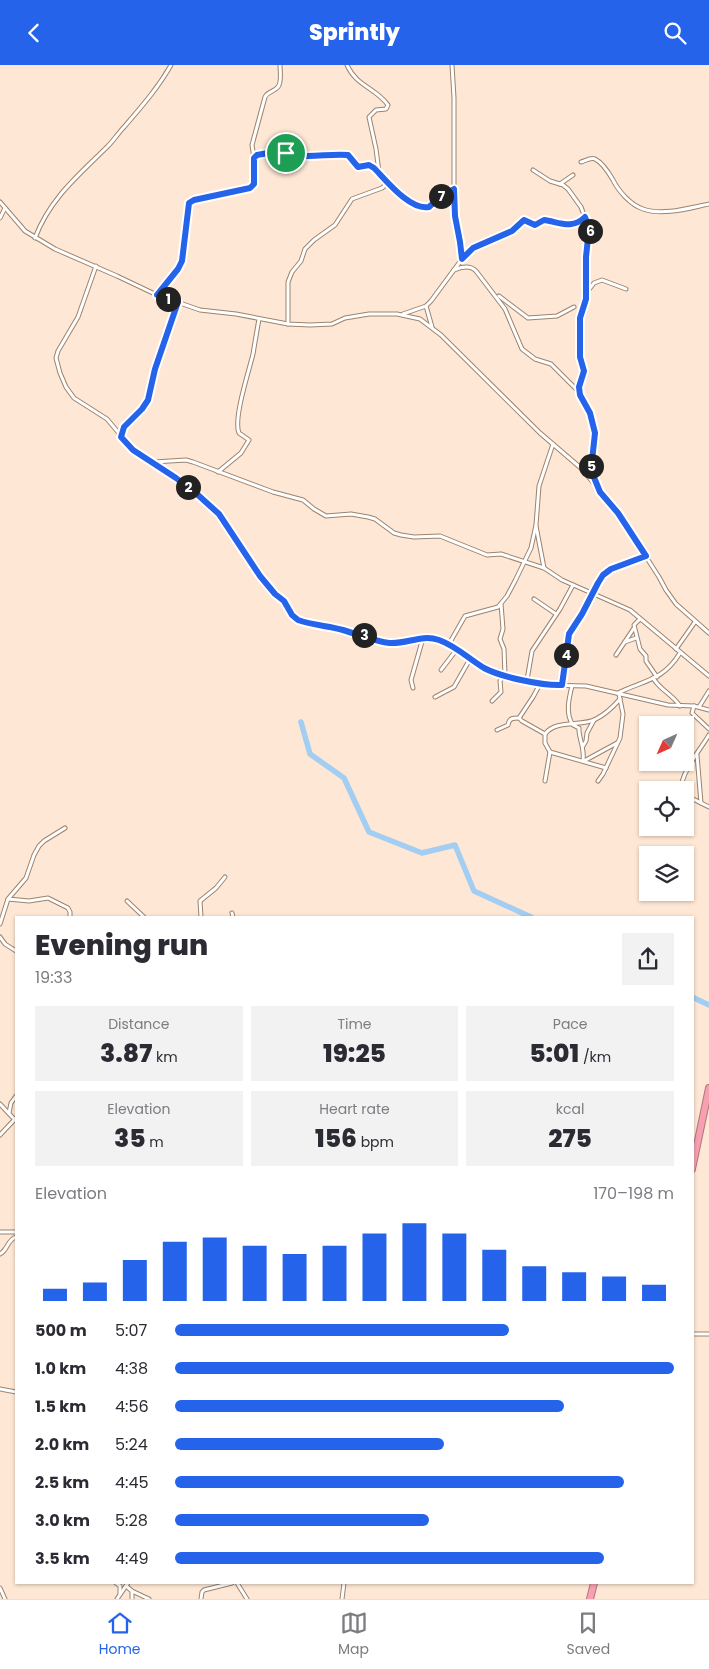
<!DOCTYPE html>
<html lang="en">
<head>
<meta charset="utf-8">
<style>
  body { margin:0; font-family:Poppins,sans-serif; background:#f2f2f3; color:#2b2b33; height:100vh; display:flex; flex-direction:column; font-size:19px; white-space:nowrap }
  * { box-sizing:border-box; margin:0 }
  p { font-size:16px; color:#7c7c81 }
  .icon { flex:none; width:28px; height:28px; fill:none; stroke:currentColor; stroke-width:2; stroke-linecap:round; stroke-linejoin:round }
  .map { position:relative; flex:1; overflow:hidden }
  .panel { position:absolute; left:15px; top:851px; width:679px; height:668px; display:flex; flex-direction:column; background:#fff; border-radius:0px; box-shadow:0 1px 4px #0004 }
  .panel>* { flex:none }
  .needle { width:32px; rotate:225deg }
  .controls { position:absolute; left:639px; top:651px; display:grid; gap:10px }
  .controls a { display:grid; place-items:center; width:55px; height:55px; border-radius:0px; background:#fff; box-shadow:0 1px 4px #0004; font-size:25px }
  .pin { position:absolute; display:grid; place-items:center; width:42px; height:42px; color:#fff; margin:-21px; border:2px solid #fff; border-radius:50%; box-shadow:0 1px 5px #0007 }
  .km { position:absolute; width:25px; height:25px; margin:-12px; border-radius:50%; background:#222; color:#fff; font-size:14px; line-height:25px; text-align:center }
  .round { display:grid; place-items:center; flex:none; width:52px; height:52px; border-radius:0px; background:#f2f2f3 }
  .headline { display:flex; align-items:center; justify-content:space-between; height:85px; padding:0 20px }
  h1 { font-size:28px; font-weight:800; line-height:38px }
  .figures { display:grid; grid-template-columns:repeat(3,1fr); gap:8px; height:85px; padding:5px 20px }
  .figures div { display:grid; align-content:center; border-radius:0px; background:#f2f2f3; text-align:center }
  .figures b { font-size:25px; font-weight:800 }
  .figures small { font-size:14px; font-weight:400 }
  .figures p { font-size:14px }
  .chart { height:140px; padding:10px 20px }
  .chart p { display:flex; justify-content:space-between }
  .chart svg { width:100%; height:90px; margin-top:5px; stroke:#2563eb; stroke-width:6 }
  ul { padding:0 20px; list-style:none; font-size:16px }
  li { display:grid; grid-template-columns:80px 60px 1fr; align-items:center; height:38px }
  li i { height:12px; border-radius:6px; background:#2563eb }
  header { display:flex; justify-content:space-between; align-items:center; height:65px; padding:0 20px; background:#2563eb; color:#fff; font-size:22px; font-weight:800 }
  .dock { display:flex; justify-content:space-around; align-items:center; height:70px; border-top:1px solid #e1e1e2; background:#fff; font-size:14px; color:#7c7c81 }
  .dock a { display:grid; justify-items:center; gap:2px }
  .dock .current { color:#2563eb }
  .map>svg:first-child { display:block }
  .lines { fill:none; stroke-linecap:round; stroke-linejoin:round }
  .river { stroke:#a2cef4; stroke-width:5.5 }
  .street-casing { stroke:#9d836d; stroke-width:5 }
  .highway-casing { stroke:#b2767d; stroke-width:8 }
  .street { stroke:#fff; stroke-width:3 }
  .highway { stroke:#f7a0b1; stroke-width:6 }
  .route-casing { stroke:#fff; stroke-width:10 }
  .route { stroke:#2563eb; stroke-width:6 }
</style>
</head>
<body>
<header><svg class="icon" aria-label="back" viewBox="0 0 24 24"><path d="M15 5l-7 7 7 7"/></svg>Sprintly<svg class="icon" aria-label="search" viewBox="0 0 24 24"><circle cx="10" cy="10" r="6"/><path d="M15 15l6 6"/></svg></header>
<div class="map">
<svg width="709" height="1534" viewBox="0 0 709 1534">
  <rect width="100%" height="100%" fill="#fee7d4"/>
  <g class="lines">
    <g class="river">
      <polyline points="301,657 310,689 344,713 369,767 422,788 455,780 474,826 531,852"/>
      <polyline points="692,932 709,940"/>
    </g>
    <g class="street-casing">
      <g id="street">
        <path d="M347,0C356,21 376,23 388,40L386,44L376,45L369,52L376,84L379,107"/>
        <path d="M254,93L252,80L265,32C268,26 274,27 278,22C282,17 280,6 280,0"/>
        <path d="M581,97C585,96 591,92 595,94C603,98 609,108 613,115C619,127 631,140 643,144C663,151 689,143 709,139"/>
        <polyline points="533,105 550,116 563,120 568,124 581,142 590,166 587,175 585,201 586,234 580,253 580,292 584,307 579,323 593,356 595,380 591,405 599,424"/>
        <polyline points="560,119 573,110"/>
        <polyline points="0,137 25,166 55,184 117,211 157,230 200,245 236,249 288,259 310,260 332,259 345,253 369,249 397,249 420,254 441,270 540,368 582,404 618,448 659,512 666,525 676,539 709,568"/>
        <polyline points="0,153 5,143"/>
        <path d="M35,173C50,133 79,110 108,81C114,75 119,67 125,61C142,41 158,23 171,0"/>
        <path d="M462,194L473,183L512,166L524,155L535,160L543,155C559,157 572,165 585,152"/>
        <polyline points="96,201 78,252 58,286 56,293 60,308 66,322 74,333 107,354 133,385 176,413 198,430 219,449 260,511 275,529 286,539 292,550 298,555 365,571 382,577 400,578 423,572 431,573 449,579 486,604 544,620 586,621 668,640 694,641 709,645"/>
        <path d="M454,205C461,202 470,200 476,206L505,244L522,284L535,294L551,299L579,327"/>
        <polyline points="587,227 594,218 602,215 626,224"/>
        <polyline points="157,230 178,204 182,196 189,138 194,135 250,123 254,119 253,96 257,90 287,88 307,91 331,89 348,90 358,102 369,100 374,103 402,131 422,142 429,142 441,132 455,124"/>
        <polyline points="499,231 528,253 557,251 574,242"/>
        <polyline points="426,241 432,262"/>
        <polyline points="403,249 426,241 431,236 462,194 454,145 454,33 452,0"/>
        <polyline points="288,259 288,217 292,207 301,196 305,184 314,175 335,160 352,134 382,123 388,118"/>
        <polyline points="121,371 124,363 142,344 148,335 155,304 178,237"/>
        <polyline points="154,397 186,395 193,397 273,427 303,435 314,444 326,451 351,449 368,452 375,454 394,468 401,470 414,472 440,471 487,490 501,489 544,503 562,515 630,545 709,611"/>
        <path d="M218,407L241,388L249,375L239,368C233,354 249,306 253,289C255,277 257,265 259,254"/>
        <polyline points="536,461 544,503"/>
        <polyline points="534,534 556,549"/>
        <polyline points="501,539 503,564 500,574 504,584 505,610"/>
        <polyline points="640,554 634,560 640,584 646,591 646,596 657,612"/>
        <polyline points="625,577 636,573"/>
        <polyline points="449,579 465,551 498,542 507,531 515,516 531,483 536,460 539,421 553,379"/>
        <polyline points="676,584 695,557"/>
        <polyline points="616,590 634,563"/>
        <polyline points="441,605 457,584"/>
        <path d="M653,613C660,625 672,629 680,641"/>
        <polyline points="527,615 532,586 560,544 573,520"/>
        <polyline points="540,619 533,632 519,653 522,656 545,669 545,678 550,687 545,716"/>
        <polyline points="562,621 569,569 582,549 598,518 603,510 611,504 646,491"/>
        <path d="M572,621C569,633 565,649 573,660L579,663C578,672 585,682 583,696"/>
        <polyline points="413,623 411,615 423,573"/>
        <path d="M618,628C644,615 663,616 680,588"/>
        <polyline points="435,632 454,622 470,594"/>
        <polyline points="492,636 501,627 500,616 504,610"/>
        <polyline points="694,641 692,648 709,664"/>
        <polyline points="699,642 709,626"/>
        <path d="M497,665L508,660C509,653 513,653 519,653"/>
        <path d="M545,669C556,654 582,662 596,654C606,649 613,642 620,634"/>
        <polyline points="583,681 586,676 587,668 594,655"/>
        <polyline points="550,687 606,703"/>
        <polyline points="697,690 701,738"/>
        <polyline points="584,696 617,678"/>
        <polyline points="598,716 603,709 620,673 623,649 619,629"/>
        <path d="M681,725C681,707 700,685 709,670"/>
        <polyline points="685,730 709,742"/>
        <polyline points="8,834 29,836 48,833 68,843 70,847 70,852"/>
        <polyline points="127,836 144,852"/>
        <polyline points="232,848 233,852"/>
        <polyline points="201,852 200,836 216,823 225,812"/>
        <polyline points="0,859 8,834 26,813 34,790 39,781 44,776 65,763"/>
        <polyline points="0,872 5,879 16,886"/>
        <polyline points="0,1039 15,1055"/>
        <polyline points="9,1048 11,1038 16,1031"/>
        <polyline points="0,1070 16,1053"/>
        <polyline points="0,1167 16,1167"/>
        <path d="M0,1189C8,1185 7,1175 16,1172"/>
        <polyline points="692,1269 709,1269"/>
        <polyline points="0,1324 16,1327"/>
        <polyline points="116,1518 120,1521 120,1529"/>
        <polyline points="237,1518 247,1534"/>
        <polyline points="126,1521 132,1526 132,1534"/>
        <polyline points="0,1523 5,1534"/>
        <polyline points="132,1526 149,1534"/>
        <polyline points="117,1534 128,1518"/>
        <polyline points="201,1534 202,1527 204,1525 232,1518"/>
        <polyline points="342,1534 344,1518"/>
      </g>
    </g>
    <g class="highway-casing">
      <g id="highway">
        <polyline points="692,1104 709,1023"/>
        <polyline points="590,1534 594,1518"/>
      </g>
    </g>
    <use href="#street" class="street"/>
    <use href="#highway" class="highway"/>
  </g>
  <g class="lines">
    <g class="route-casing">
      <path id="route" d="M268,88C282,88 295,91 308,91C322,91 334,89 348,90L358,102L369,100L374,103C386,115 410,146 429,142L440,132L454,124L455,151L460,177L462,194L473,183L512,166L524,155L535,160L544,155C559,157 572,165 585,152L591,168L588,173L586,192V234L580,253V292L584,306L579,322L580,330L590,348L595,368L591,405L600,427L618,448L646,491L611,504L603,510L598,518L582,549L569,569L562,620C543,621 501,612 484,603C469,594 456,581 439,575C421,569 408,579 390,578C377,577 357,569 343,565C328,561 312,560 298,555L292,550L284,536L275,529L260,511L219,449L198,430L176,413L133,385L121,372L124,362L142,344L148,335L155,304L178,237L157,230L178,204L182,196L189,138L194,135L250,123L254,119V93L257,90Z"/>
    </g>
    <use href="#route" class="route"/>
  </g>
</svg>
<div class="controls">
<a><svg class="needle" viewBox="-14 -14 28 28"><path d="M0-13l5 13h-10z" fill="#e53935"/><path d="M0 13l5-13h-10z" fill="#7c7c81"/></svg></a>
<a><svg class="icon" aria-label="locate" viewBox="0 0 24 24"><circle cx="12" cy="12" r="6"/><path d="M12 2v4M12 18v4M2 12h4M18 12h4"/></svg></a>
<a><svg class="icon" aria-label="layers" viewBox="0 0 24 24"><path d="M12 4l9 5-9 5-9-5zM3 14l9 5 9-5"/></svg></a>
</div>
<div class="pin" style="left:286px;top:88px;background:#1e9e55"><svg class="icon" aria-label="arrive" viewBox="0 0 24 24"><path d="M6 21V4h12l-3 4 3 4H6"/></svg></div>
<b class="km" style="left:168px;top:234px">1</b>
<b class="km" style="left:188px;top:422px">2</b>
<b class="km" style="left:364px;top:570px">3</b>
<b class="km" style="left:566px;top:590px">4</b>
<b class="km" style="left:591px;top:401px">5</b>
<b class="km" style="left:590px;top:166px">6</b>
<b class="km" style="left:441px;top:131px">7</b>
<section class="panel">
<div class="headline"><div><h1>Evening run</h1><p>19:33</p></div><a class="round"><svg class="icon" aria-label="share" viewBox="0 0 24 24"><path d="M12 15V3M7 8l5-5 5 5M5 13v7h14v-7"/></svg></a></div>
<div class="figures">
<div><p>Distance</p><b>3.87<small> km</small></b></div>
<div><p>Time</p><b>19:25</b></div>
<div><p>Pace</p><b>5:01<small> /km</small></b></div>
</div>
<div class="figures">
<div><p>Elevation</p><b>35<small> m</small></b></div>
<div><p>Heart rate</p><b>156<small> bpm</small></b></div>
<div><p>kcal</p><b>275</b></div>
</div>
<div class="chart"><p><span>Elevation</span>170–198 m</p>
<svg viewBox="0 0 160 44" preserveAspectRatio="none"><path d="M5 44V38M15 44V35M25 44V24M35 44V15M45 44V13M55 44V17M65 44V21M75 44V17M85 44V11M95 44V6M105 44V11M115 44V19M125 44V27M135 44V30M145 44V32M155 44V36"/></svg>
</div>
<ul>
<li><b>500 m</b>5:07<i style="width:67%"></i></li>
<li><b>1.0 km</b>4:38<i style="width:100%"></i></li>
<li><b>1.5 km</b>4:56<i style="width:78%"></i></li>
<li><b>2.0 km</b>5:24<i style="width:54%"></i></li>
<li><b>2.5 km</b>4:45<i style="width:90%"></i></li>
<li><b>3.0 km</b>5:28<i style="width:51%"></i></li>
<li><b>3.5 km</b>4:49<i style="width:86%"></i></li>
</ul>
</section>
</div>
<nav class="dock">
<a class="current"><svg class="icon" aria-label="home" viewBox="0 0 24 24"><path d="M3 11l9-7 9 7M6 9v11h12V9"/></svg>Home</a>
<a><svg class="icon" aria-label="map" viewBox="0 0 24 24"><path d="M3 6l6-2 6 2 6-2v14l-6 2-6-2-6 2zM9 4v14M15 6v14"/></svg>Map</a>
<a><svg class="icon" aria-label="saved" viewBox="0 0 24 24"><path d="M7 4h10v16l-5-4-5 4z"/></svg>Saved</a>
</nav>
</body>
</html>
